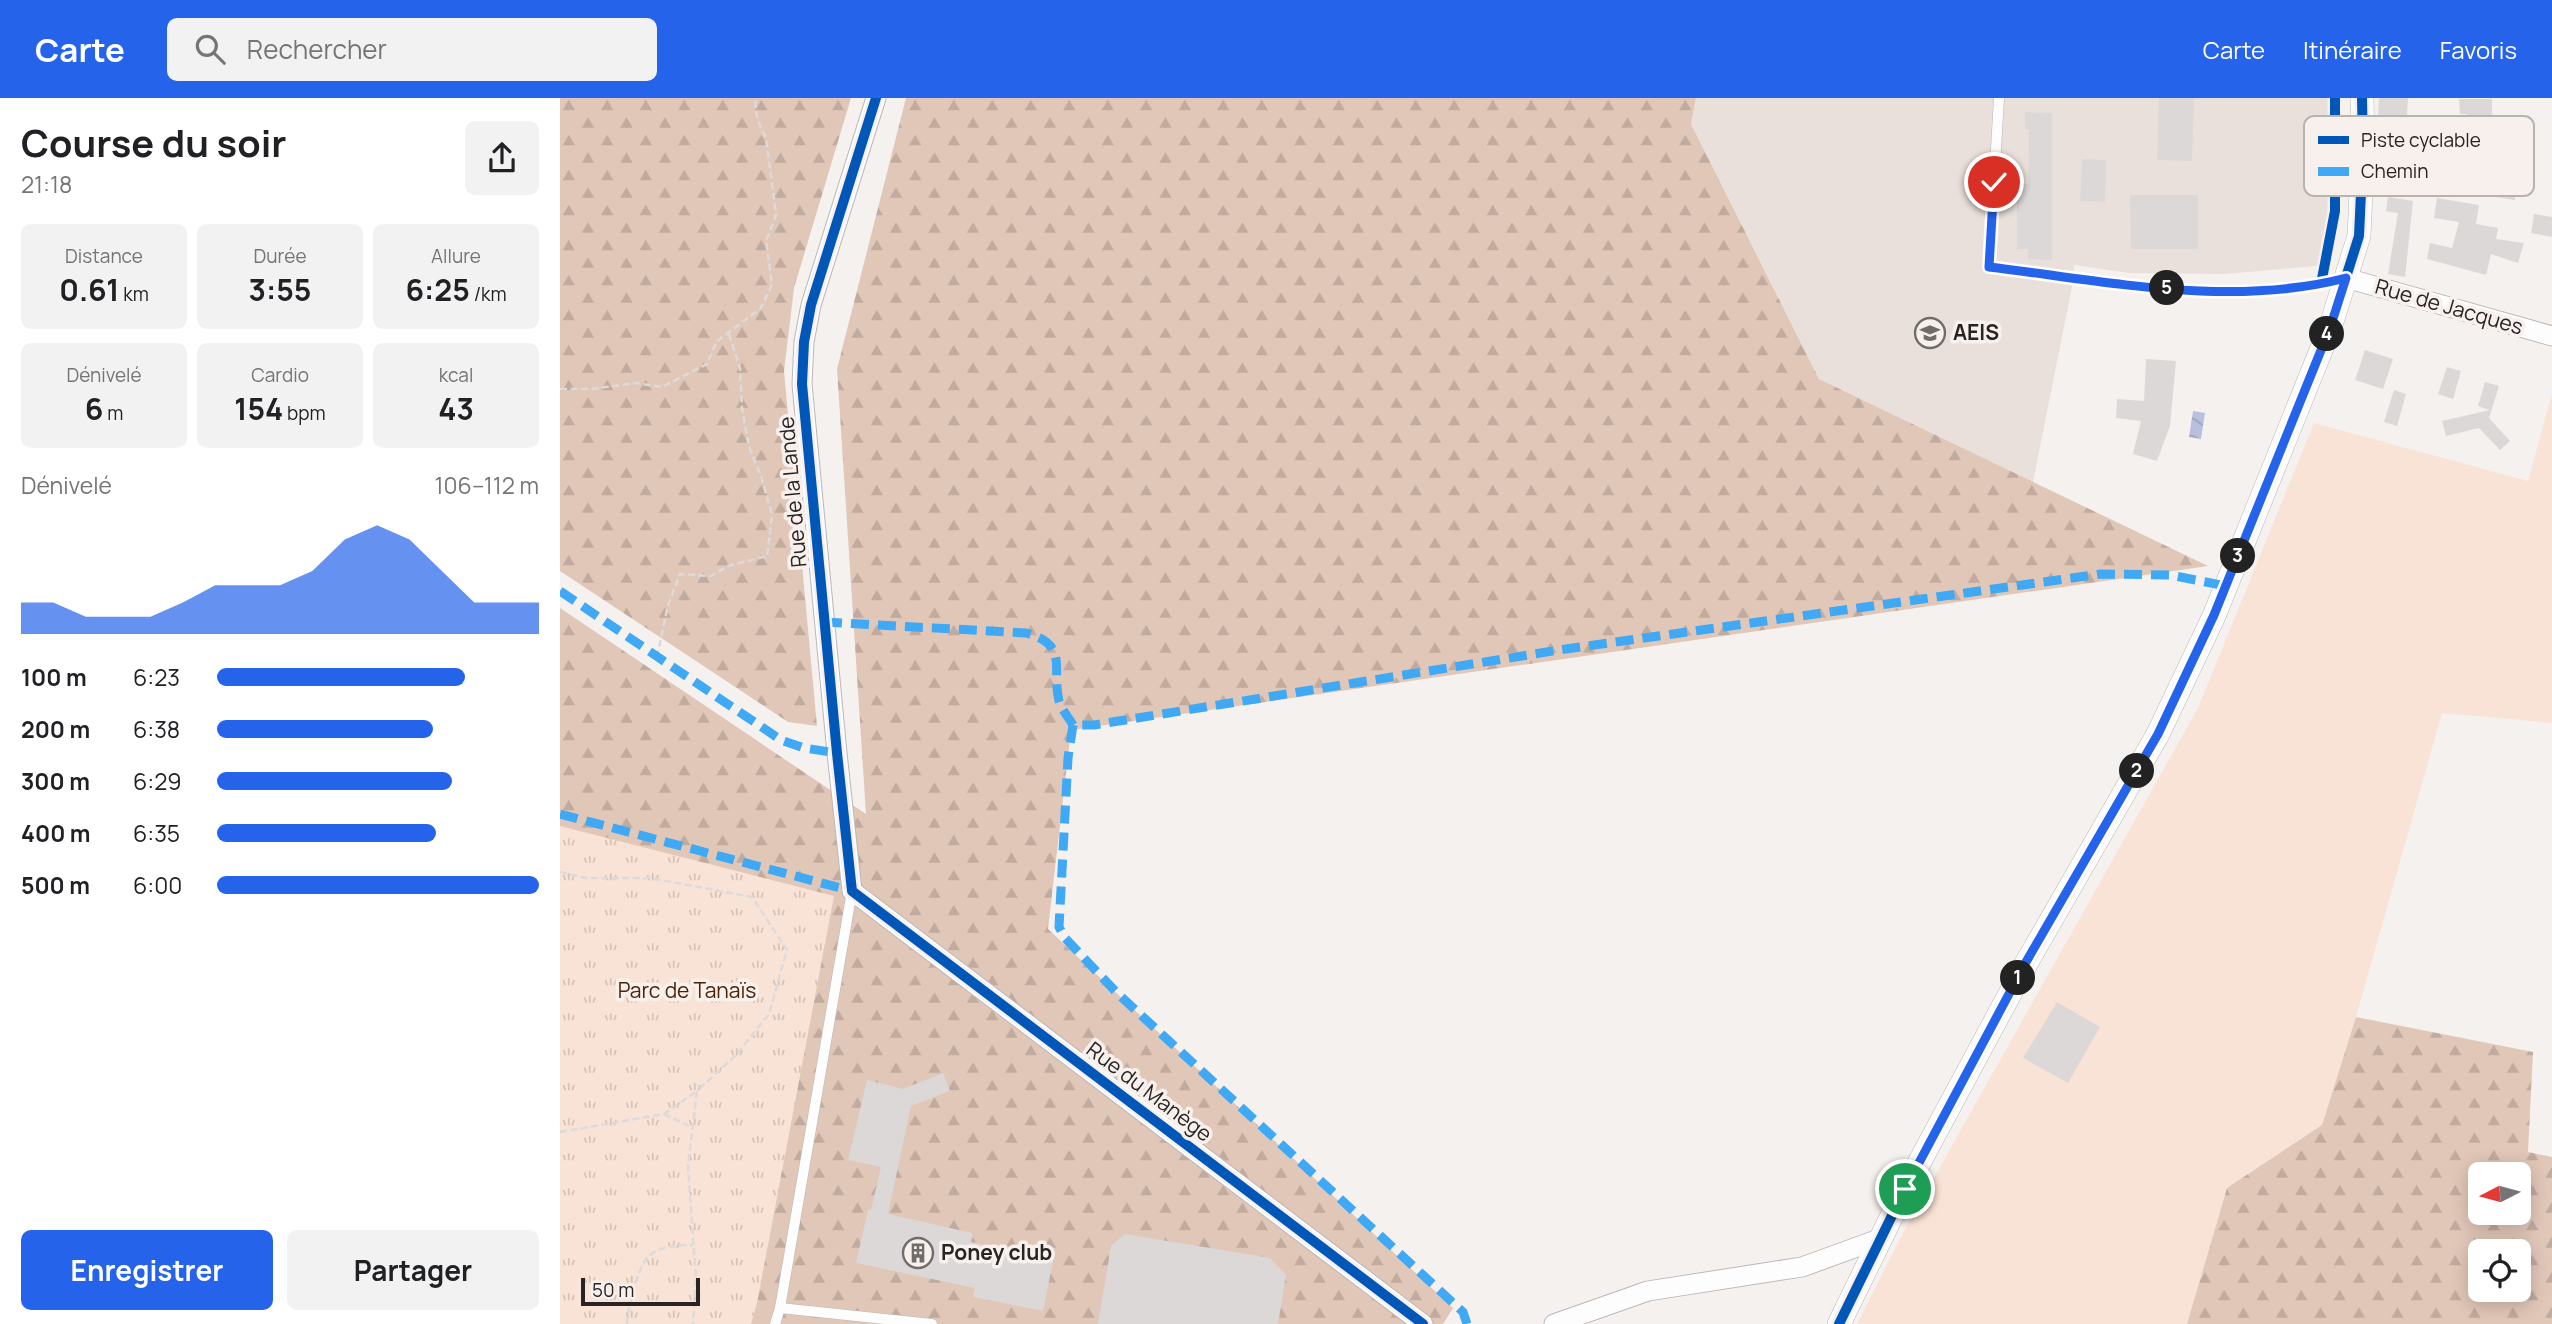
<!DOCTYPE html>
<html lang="fr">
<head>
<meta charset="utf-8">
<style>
  body { margin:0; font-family:Manrope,sans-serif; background:#f2f2f2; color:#202124; height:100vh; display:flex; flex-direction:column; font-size:26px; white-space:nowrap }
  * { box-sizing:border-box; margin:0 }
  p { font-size:23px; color:#757577 }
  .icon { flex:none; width:38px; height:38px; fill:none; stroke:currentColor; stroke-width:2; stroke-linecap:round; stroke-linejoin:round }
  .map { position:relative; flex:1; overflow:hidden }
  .sheet { display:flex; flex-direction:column; background:#fff; width:560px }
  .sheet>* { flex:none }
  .needle { width:46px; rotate:264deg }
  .tools { position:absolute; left:1908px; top:1064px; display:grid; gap:14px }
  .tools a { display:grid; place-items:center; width:63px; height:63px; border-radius:10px; background:#fff; box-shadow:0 4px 18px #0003; font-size:35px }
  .scale { position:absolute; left:21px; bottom:18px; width:119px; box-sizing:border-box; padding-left:7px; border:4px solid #272423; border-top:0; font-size:19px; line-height:24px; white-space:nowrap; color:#272423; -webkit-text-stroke:5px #f8f0ec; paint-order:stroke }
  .pin { position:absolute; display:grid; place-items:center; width:60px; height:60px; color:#fff; margin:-30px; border:4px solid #fff; border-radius:50%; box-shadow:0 2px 7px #0007 }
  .km { position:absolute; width:35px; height:35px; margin:-18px; border-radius:50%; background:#222; color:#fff; font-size:19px; line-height:35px; text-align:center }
  .round { display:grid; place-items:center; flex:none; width:74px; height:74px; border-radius:10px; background:#f2f2f2 }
  .headline { display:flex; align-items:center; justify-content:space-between; height:119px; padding:0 21px }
  h1 { font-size:38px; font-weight:700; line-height:52px }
  .stats { display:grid; grid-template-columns:repeat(3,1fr); gap:10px; height:119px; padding:7px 21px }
  .stats div { display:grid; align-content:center; border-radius:10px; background:#f2f2f2; text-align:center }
  .stats b { font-size:30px; font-weight:700 }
  .stats small { font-size:19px; font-weight:400 }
  .stats p { font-size:19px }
  .chart { height:196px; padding:14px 21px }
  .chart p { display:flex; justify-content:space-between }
  .chart svg { width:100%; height:126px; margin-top:7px; fill:#2563eb; opacity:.7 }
  .cta { display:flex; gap:14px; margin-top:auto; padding:14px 21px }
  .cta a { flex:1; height:80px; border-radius:10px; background:#2563eb; color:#fff; font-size:28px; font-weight:700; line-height:80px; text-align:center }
  .cta a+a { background:#f2f2f2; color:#202124 }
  ul { padding:0 21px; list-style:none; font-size:23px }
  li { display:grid; grid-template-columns:112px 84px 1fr; align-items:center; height:52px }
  li i { height:18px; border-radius:9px; background:#2563eb }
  header { display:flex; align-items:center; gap:42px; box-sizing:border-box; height:98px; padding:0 35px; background:#2563eb; color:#fff }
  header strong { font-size:33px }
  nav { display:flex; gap:38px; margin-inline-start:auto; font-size:24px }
  .search { width:490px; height:63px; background:#f2f2f2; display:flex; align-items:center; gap:18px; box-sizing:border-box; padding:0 24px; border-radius:10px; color:#757577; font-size:26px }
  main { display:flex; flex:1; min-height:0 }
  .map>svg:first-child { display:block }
  .built { fill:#eae0db }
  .grass { fill:#f9e3d6 }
  .forest { fill:url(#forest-firs); fill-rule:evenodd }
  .park { fill:url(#park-tufts) }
  .water { fill:url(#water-waves) }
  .building { fill:#dcd8d7 }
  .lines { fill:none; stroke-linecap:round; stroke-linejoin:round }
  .service-casing { stroke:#bbb7b6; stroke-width:11 }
  .minor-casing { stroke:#bbb7b6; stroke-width:21 }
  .tertiary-casing { stroke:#bbb7b6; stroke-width:24 }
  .path { stroke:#dcdada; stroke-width:2.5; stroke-dasharray:7 3.5; stroke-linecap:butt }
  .service { stroke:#fefdfd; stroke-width:10 }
  .minor { stroke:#fefdfd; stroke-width:19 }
  .tertiary { stroke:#fefdfd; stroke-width:23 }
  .quiet { stroke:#3fa9f5; stroke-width:9; stroke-dasharray:18 9; stroke-linecap:butt }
  .cycleway-casing { stroke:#f8f0ec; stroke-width:15 }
  .cycleway { stroke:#0057b8; stroke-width:10 }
  .route-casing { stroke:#fff; stroke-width:14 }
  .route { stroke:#2563eb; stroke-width:9 }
  .labels { text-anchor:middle; stroke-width:7; stroke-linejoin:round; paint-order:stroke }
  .street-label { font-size:21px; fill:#272423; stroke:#f8f0ec }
  .poi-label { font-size:21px; font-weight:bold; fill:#272423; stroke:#f8f0ec; text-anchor:start }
  .park-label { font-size:21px; fill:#4d2205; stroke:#f8f0ec }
  .key { fill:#f8f0ec; stroke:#b9b3b0; stroke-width:2 }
  .key-label { font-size:19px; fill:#272423 }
</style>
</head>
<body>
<header>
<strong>Carte</strong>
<div class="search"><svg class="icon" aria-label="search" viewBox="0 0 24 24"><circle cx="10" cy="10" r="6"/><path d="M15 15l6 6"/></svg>Rechercher</div>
<nav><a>Carte</a><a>Itinéraire</a><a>Favoris</a></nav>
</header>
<main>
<section class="sheet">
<div class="headline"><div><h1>Course du soir</h1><p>21:18</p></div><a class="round"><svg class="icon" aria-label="share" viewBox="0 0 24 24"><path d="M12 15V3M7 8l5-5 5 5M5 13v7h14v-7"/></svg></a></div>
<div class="stats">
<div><p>Distance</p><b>0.61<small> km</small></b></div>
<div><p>Durée</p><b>3:55</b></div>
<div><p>Allure</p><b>6:25<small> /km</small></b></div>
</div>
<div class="stats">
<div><p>Dénivelé</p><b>6<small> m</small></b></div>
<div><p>Cardio</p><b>154<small> bpm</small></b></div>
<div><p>kcal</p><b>43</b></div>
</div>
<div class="chart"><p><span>Dénivelé</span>106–112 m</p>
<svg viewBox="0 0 160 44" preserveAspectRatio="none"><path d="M0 44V33L10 33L20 38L30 38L40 38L50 33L60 27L70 27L80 27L90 22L100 11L110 6L120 11L130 22L140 33L150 33L160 33V44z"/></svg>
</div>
<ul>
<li><b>100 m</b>6:23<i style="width:77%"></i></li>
<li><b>200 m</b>6:38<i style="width:67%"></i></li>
<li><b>300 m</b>6:29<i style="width:73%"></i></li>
<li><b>400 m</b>6:35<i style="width:68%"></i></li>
<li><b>500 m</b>6:00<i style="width:100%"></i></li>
</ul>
<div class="cta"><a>Enregistrer</a><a>Partager</a></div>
</section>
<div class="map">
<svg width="1992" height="1226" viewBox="0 0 1992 1226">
  <defs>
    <pattern id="forest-firs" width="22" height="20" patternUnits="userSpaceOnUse" patternTransform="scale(1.75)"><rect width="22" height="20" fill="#e1c7b8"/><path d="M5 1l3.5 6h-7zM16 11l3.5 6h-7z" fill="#c1ab9e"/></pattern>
    <pattern id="park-tufts" width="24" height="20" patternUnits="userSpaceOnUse" patternTransform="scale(1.75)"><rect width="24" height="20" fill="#f9e3d6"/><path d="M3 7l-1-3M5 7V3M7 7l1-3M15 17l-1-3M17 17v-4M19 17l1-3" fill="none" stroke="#d5c3b7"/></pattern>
    <pattern id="water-waves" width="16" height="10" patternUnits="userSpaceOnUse" patternTransform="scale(1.75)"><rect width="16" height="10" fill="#b9c0de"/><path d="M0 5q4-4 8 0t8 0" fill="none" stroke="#9fa5be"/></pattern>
  </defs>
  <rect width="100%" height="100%" fill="#f5f1ef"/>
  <polygon class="built" points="1136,0 1777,0 1777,91 1757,168 1665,176 1569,175 1514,167 1512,189 1473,384 1259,281 1131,26"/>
  <polygon class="grass" points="1992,296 1992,625 1882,615 1796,919 1762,1027 1667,1090 1627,1226 1297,1226 1344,1133 1638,610 1754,325 1968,383"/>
  <g class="forest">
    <polygon points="0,0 291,0 234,190 224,273 257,628 228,624 0,473"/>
    <polygon points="346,0 1136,0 1131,26 1259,281 1648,468 511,632 488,831 893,1210 883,1226 0,1226 0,510 306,716 277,271"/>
    <path d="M1796,919L1973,954L1968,1054L1992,1059V1226H1627L1667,1090L1762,1027ZM1958,1076V1115H1920V1076ZM1958,1153V1192H1920V1153Z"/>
  </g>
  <polygon class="park" points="0,728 274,798 197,1205 191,1226 0,1226"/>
  <polygon class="water" points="1633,313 1645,315 1641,341 1629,339"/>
  <g class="building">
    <polygon points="1599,0 1634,0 1632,63 1597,62"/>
    <polygon points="1819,0 1848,0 1845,49 1868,50 1868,61 1861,67 1831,65 1832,46 1827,46 1828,33 1817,33"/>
    <polygon points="1899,1 1932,1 1932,21 1907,21 1907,16 1900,16"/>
    <polygon points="1465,14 1492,15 1492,162 1468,161 1468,151 1457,151 1457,86 1468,86 1469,32 1465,31"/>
    <polygon points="1924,56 1948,57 1948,81 1955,81 1955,102 1923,97"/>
    <polygon points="1522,61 1546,62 1545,104 1520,103"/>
    <polygon points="1570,97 1638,97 1638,151 1571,151"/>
    <polygon points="1828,99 1853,103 1845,179 1828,176 1838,115 1826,113"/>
    <polygon points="1877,100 1919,107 1916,126 1938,130 1936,141 1964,145 1958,165 1931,156 1926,177 1867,161 1870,145 1892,150 1899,124 1874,120"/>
    <polygon points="1974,116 1992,119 1992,139 1971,135"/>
    <polygon points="1805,252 1833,261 1823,291 1795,282"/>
    <polygon points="1586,261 1616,263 1610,328 1597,363 1573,356 1581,323 1556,320 1557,301 1584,303"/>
    <polygon points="1887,269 1901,273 1893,301 1878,296"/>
    <polygon points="1925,284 1939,288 1929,320 1950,343 1940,352 1919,330 1886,338 1882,323 1930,312 1918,308"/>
    <polygon points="1834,292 1846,296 1837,328 1824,324"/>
    <polygon points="1497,904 1540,929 1508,985 1463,960"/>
    <polygon points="383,975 390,993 351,1008 328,1116 412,1135 411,1144 493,1163 483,1213 413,1199 415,1190 296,1165 308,1112 311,1112 321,1069 288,1062 307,982 343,991"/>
    <polygon points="565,1136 710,1160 726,1177 718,1226 538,1226 551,1148"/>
  </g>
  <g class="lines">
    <g class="service-casing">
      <g id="service">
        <path d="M1439,0L1429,169C1543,182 1670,210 1782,181"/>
        <polyline points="220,1210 372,1226"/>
        <polyline points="215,1226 220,1210 292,793"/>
      </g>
    </g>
    <g class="minor-casing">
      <g id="minor">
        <polyline points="316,0 251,207 244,244 242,286 277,655 292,793 863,1226"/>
        <polyline points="1786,180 1992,238"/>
        <polyline points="994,1226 1088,1193 1242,1169 1319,1141"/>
      </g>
    </g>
    <g class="tertiary-casing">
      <polyline id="tertiary" points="1279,1226 1345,1091 1467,864 1598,636 1654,518 1770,230 1799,138 1803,51 1802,0"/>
    </g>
    <g class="path">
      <polyline points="0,291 31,291 76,285 102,289 147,266 157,243 200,211 212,187 206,143 216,117 206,40 197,21 195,0"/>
      <polyline points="97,559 108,507 120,476 151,478 168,468 207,458 212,417 201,378 189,349 182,310 180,270 169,236"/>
      <polyline points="0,774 25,780 90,780 192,799 227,852 209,916 176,957 137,993 128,1068 136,1181 133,1226"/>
      <polyline points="104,1016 133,1030"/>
      <polyline points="0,1034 104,1016 137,993"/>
      <path d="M67,1226C67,1212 78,1172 86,1161C96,1148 119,1147 133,1147"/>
    </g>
    <use href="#service" class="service"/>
    <use href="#minor" class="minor"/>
    <use href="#tertiary" class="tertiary"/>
    <g class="quiet">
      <polyline points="0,493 221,642 244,650 277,655"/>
      <path d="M264,524L466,535C510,547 491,570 499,603C501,611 509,620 513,627H534L999,552L1541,476L1610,477L1666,488"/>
      <polyline points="513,627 508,660 499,829 505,840 557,895 903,1214 907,1226"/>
      <polyline points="0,716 292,793"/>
    </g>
    <g class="cycleway-casing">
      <g id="cycleway">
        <polyline points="316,0 251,207 244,244 242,286 277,655 292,793 863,1226"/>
        <polyline points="1761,186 1775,113 1775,0"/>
        <polyline points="1279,1226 1345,1091 1467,864 1598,636 1654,518 1770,230 1799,138 1803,51 1802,0"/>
      </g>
    </g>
    <use href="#cycleway" class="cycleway"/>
  </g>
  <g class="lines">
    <g class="route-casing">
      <path id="route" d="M1345,1091L1466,864L1598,636L1654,517L1770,230L1786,180C1670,210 1546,183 1429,169L1434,84"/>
    </g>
    <use href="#route" class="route"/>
  </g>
  <defs>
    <g id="school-ring" transform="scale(1.575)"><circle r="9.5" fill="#f8f0ec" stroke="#6f6c6a" stroke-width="1.5"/><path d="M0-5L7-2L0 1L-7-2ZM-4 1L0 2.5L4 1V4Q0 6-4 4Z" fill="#6f6c6a"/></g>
    <g id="building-ring" transform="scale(1.575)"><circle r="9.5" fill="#f8f0ec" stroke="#6f6c6a" stroke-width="1.5"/><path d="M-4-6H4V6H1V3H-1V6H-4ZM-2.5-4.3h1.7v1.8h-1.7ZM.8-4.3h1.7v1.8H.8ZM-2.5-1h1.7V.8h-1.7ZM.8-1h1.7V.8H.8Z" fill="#6f6c6a"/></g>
  </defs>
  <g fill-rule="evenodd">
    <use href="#school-ring" x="1370" y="235"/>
    <use href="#building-ring" x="358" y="1155"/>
  </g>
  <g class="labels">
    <g class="street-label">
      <text transform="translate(1889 209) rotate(16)" y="7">Rue de Jacques</text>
      <text transform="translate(233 394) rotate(-95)" y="7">Rue de la Lande</text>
      <text transform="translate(589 994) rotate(37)" y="7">Rue du Manège</text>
    </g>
    <g class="poi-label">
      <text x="1393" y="242">AEIS</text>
      <text x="381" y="1162">Poney club</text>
    </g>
    <g class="park-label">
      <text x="127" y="900">Parc de Tanaïs</text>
    </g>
  </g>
  <rect x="1744" y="18" width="230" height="80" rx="10" class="key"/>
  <rect x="1758" y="38" width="31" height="8" fill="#0057b8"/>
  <rect x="1758" y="69" width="31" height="9" fill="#3fa9f5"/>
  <g class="key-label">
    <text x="1801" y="49">Piste cyclable</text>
    <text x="1801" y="80">Chemin</text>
  </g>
</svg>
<div class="tools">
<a><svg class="needle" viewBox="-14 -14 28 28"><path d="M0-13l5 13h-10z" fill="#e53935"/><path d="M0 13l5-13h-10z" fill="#757577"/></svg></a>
<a><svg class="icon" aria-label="locate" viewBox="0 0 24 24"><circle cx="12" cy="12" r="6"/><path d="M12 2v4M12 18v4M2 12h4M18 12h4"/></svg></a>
</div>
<div class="scale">50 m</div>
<div class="pin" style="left:1345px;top:1091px;background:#1e9e55"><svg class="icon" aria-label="arrive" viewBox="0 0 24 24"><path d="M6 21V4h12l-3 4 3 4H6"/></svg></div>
<div class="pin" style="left:1434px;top:84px;background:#d93025"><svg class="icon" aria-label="check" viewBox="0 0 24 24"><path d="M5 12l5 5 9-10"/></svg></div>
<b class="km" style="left:1458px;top:880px">1</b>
<b class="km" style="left:1577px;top:673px">2</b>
<b class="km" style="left:1678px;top:458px">3</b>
<b class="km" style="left:1767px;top:236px">4</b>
<b class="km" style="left:1607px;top:190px">5</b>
</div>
</main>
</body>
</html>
